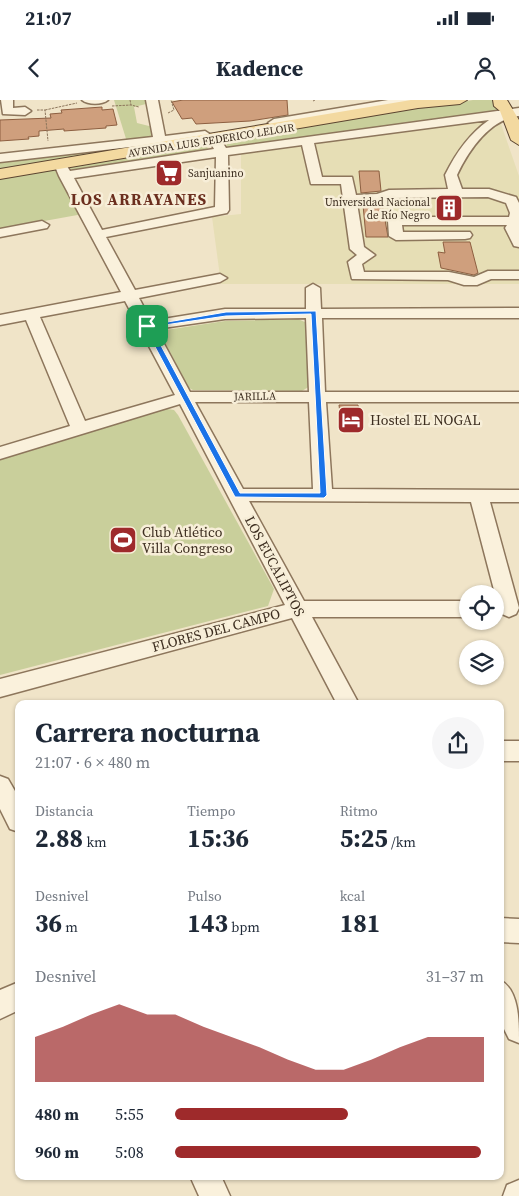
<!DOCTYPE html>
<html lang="es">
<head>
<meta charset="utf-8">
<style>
  body { margin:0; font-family:"Source Serif 4",serif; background:#f6f6f7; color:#1f2937; height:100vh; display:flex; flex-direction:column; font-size:19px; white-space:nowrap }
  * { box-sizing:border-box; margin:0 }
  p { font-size:16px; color:#747a83 }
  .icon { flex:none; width:28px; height:28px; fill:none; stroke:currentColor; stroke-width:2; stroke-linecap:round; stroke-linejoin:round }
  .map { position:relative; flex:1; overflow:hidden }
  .side { position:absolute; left:15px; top:600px; width:489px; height:480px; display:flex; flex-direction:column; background:#fff; border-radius:10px; box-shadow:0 1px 4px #0004 }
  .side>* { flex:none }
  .controls { position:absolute; left:459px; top:485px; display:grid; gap:10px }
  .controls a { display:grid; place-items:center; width:45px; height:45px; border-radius:50%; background:#fff; box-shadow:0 1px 4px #0004; font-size:25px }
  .pin { position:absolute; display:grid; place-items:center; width:42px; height:42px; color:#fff; margin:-21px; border-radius:10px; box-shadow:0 2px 8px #0006 }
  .round { display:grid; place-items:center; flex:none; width:52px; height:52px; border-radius:26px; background:#f6f6f7 }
  .head { display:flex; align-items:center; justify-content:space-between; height:85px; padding:0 20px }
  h1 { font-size:28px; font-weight:700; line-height:38px }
  .metrics { display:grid; grid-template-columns:repeat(3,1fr); gap:8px; height:85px; padding:5px 20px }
  .metrics div { display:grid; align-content:center }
  .metrics b { font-size:25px; font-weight:700 }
  .metrics small { font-size:14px; font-weight:400 }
  .metrics p { font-size:14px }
  .chart { height:140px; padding:10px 20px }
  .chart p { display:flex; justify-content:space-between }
  .chart svg { width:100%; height:90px; margin-top:5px; fill:#9e2a2b; opacity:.7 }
  ul { padding:0 20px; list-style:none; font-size:16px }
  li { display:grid; grid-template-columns:80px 60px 1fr; align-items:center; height:38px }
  li i { height:12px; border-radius:6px; background:#9e2a2b }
  .status { display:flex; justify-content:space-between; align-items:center; height:35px; padding:0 25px; background:#fff; direction:ltr }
  .status svg { height:14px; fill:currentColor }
  header { display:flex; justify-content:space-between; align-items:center; height:65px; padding:0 20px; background:#fff; font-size:22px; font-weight:700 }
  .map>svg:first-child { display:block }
  .farmland { fill:#e6deb5 }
  .green { fill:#c9cf9b }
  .building { fill:#cf9f7d; stroke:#8d5f41 }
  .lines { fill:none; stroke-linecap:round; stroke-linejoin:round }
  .minor-casing { stroke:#8d765c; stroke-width:3 }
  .major-casing { stroke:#5b4430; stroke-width:2 }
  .path { stroke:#8d765c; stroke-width:1; stroke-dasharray:2.5 1; stroke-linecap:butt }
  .minor { fill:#faf1dc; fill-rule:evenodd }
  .major { fill:#f3d9a0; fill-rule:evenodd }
  .route { fill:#1a73e8; stroke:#fff; fill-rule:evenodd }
  .labels { text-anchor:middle; stroke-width:5; stroke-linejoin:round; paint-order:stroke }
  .far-street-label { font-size:11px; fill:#3d2e20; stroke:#f7eed8 }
  .far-poi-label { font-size:11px; fill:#3d2e20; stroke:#f7eed8; text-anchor:start }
  .poi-label { font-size:14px; fill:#3d2e20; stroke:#f7eed8; text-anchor:start }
  .street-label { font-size:14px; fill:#3d2e20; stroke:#f7eed8 }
  .far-district-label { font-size:16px; font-weight:bold; letter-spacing:1px; fill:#6b2e1e; stroke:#f7eed8 }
</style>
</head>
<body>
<div class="status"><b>21:07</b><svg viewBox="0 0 49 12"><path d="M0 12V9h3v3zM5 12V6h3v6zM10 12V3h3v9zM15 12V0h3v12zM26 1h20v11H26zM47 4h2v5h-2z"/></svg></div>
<header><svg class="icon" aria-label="back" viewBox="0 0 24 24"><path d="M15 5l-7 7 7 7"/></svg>Kadence<svg class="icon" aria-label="person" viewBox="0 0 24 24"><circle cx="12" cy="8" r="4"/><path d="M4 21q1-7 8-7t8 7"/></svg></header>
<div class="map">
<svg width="519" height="1096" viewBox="0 0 519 1096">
  <rect width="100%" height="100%" fill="#f0e4c8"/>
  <polygon class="farmland" points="486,21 501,24 519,76 519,184 221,184 212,117 241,114 241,53"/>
  <g class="green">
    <polygon points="114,0 149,0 150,3 134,7 137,23 157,28 159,36 127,42"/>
    <polygon points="473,0 494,0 500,11 226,47 227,43 230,42 302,27"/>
    <polygon points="151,44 0,71 0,60"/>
    <polygon points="202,46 207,47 209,51 72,71 70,68 79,64"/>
    <polygon points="46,70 59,71 83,114 0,129 0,77"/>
    <polygon points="298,219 307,223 310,286 302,291 193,290 189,288 161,235 166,230 225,221"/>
    <polygon points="161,308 174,310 178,315 274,489 268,506 0,575 0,359"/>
  </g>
  <g class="building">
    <polygon points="183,0 287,0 288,15 250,21 196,24 192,18 182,19 172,2"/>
    <polygon points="102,7 102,10 113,9 117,25 106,26 106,28 64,31 64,29 39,31 39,36 28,37 29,39 0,41 0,20 51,18 50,14 62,13 61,10"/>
    <polygon points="172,65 181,80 169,82 159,67"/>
    <polygon points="359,71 379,71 381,91 361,93"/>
    <polygon points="382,103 388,137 366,137 363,105"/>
    <polygon points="443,142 470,142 478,173 474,175 441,168 438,152 445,153"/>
    <polygon points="339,305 358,305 362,330 342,330"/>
  </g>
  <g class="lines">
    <g class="minor-casing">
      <g id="minor">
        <polygon points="1,0 13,0 13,8 25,7 31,11 25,15 3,14"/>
        <path d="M82,0H108C102,5 88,5 82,0Z"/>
        <polygon points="146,0 158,0 165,36 205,31 211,35 205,39 168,43 171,48 165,52 161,51 156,44 0,62 0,54 153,37"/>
        <polygon points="388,0 418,0 412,3 329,16 274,27 268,23 274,19"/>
        <path d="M519,8V16C490,19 469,50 457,75L462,89H489L516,97L519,103V147L514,146L505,128L507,125H402L403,132H470L472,135L470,138L465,139L396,140L389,136L388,121L395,117H509L510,113L506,103L488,97L391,98L379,102L357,103L364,147L375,155L362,164L364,172H449L474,177L488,171H519V179H491L477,185H464L448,180L352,179L348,162L357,155L350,149L341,84H311L302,45L228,55L229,110L227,113L106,137L135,190L220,174L227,178L220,182L139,198L151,221L225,209H306V188L313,184L320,188L321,209L519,208V218H322L325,292H519V302H326L332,389L519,390V402H490L519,508L516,514L509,517L502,514L499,509L471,402L249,401L304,501H468V517H312L359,604H337L292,518L0,597V579L285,505L180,304L0,359V347L70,326L26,220L0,225V215L121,192L59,76L54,64L56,61H64L70,71L214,49L209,40L215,36L219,37L226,48ZM489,20C469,34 456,53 445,75L448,89L389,90L377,94L356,95L352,77H322L314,43ZM216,57L215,107L102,130L74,78ZM125,201L175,295L85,321L40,217ZM306,218L309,292H190L156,229L225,219ZM195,302H309L313,389H243Z"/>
        <polygon points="42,121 49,125 47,128 0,137 0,129"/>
        <rect x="500" y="641" width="19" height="20"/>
        <polygon points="0,676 8,679 19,698 19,732 10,729 0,709"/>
        <polygon points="500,818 519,819 519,843 500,842"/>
        <path d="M500,880C519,890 519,920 519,943L509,939L500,921Z"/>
        <polygon points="19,882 19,910 0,919 0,890"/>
        <polygon points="190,1076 221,1076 230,1096 199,1096"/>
        <polygon points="519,1080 519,1096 503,1096 507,1085"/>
      </g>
    </g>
    <g class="major-casing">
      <g id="major">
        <polygon points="411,0 467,0 460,4 418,8 0,79 0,69"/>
        <polygon points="493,0 507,0 519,20 519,45 511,40 500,11 494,6"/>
      </g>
    </g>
    <g class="path">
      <polyline points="130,0 131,5 139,7"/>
      <polyline points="313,1 315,0"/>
      <polyline points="112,6 131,5"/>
      <polyline points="37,10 45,10 48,41"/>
      <polyline points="45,10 77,3"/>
      <polyline points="168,13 174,10 171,0"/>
    </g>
    <use href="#minor" class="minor"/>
    <use href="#major" class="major"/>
  </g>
  <path class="route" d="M316,211L327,395L324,398L235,397L144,226L226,212ZM311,214L320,393H240L151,227L226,216Z"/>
  <defs>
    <g id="supermarket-square" transform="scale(1.4375)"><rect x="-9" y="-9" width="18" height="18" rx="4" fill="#9e2a2b" stroke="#f7eed8"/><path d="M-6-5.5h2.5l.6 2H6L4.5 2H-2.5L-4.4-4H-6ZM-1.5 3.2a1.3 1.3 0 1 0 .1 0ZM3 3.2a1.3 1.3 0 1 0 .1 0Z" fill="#fff"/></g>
    <g id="building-square" transform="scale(1.4375)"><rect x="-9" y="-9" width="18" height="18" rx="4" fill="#9e2a2b" stroke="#f7eed8"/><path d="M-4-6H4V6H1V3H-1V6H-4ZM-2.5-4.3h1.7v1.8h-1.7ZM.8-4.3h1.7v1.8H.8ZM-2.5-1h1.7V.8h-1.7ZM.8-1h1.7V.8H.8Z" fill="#fff"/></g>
    <g id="hotel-square" transform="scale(1.4375)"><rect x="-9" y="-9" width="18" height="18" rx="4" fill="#9e2a2b" stroke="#f7eed8"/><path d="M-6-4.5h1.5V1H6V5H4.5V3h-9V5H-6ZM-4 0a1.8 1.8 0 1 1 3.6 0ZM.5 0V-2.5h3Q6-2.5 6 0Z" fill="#fff"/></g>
    <g id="stadium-square" transform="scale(1.4375)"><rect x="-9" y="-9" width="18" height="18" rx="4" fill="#9e2a2b" stroke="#f7eed8"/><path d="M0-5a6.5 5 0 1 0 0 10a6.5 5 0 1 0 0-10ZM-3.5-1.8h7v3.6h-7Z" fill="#fff"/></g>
  </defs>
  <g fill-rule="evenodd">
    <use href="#supermarket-square" x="169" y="73"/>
    <use href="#building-square" x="449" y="108"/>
    <use href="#hotel-square" x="351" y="320"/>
    <use href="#stadium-square" x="123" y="440"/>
  </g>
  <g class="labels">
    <g class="far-street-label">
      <text transform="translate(211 40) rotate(-9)" y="4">AVENIDA LUIS FEDERICO LELOIR</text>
      <text transform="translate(255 296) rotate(-1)" y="4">JARILLA</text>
    </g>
    <g class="far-poi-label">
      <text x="188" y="77">Sanjuanino</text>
      <text x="430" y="106" text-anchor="end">Universidad Nacional<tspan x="430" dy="13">de Río Negro</tspan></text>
    </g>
    <g class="poi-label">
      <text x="370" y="325">Hostel EL NOGAL</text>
      <text x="142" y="437">Club Atlético<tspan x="142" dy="16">Villa Congreso</tspan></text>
    </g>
    <g class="street-label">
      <text transform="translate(275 466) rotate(62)" y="5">LOS EUCALIPTOS</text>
      <text transform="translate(216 530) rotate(-15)" y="5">FLORES DEL CAMPO</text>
    </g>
    <g class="far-district-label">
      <text x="139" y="105">LOS ARRAYANES</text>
    </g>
  </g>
</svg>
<div class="controls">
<a><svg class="icon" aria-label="locate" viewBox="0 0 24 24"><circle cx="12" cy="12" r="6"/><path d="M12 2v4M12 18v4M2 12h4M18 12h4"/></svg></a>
<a><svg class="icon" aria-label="layers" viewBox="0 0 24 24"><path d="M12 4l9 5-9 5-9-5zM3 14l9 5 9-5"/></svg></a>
</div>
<div class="pin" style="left:147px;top:226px;background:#1e9e55"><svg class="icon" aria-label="arrive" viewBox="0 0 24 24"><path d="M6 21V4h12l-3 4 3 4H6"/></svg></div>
<section class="side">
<div class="head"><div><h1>Carrera nocturna</h1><p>21:07 · 6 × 480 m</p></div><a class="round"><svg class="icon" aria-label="share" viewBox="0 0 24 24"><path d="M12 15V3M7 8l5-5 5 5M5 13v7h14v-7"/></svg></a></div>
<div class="metrics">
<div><p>Distancia</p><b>2.88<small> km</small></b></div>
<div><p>Tiempo</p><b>15:36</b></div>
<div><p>Ritmo</p><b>5:25<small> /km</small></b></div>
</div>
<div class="metrics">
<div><p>Desnivel</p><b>36<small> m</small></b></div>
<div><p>Pulso</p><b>143<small> bpm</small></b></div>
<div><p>kcal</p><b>181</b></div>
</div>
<div class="chart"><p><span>Desnivel</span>31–37 m</p>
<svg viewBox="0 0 160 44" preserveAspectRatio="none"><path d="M0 44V22L10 17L20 11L30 6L40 11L50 11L60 17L70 22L80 27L90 33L100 38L110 38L120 33L130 27L140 22L150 22L160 22V44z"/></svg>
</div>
<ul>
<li><b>480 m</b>5:55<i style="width:56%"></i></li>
<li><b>960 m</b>5:08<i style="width:99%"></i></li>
</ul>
</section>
</div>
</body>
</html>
